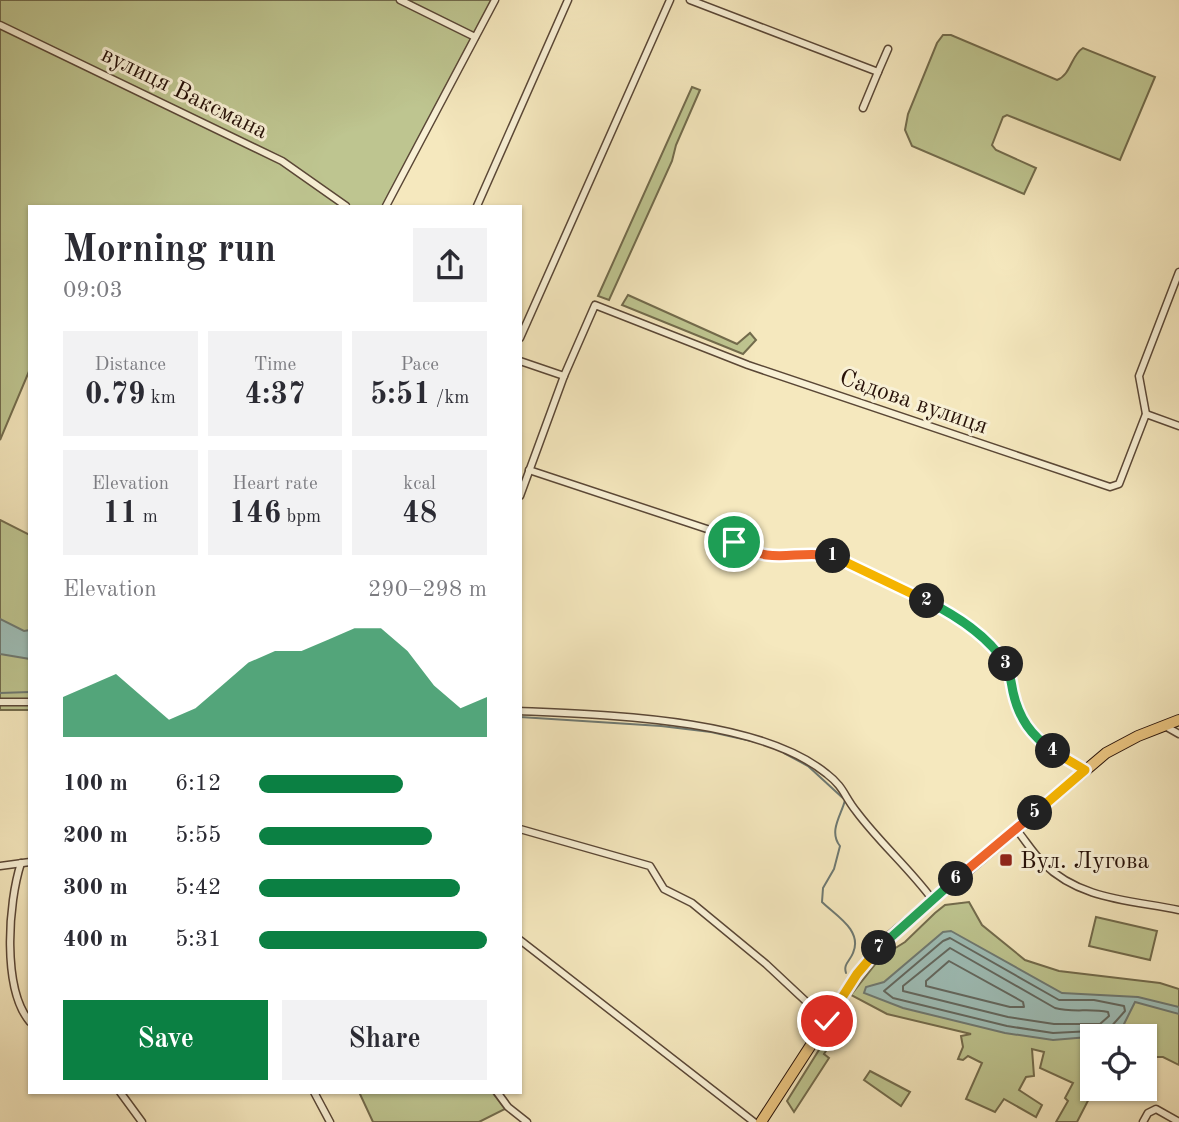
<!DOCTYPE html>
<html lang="en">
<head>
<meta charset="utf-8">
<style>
  body { margin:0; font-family:"Old Standard TT",serif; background:#f2f2f3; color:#2b2b33; height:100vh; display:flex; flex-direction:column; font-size:26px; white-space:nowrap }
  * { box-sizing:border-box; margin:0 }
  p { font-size:23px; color:#7c7c81 }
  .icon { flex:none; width:38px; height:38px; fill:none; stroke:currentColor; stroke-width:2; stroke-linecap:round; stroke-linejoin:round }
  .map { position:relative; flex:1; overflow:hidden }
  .details { position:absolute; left:28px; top:205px; width:494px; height:889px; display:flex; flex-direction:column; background:#fff; border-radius:0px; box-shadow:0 2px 5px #0004 }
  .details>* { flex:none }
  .controls { position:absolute; left:1080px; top:1024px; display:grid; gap:14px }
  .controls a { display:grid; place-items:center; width:77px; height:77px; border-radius:0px; background:#fff; box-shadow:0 2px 5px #0004; font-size:35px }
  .pin { position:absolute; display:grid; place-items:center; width:60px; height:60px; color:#fff; margin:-30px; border:4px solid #fff; border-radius:50%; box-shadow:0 2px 7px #0007 }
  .km { position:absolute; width:35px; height:35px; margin:-18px; border-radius:50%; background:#222; color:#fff; font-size:19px; line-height:35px; text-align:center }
  .round { display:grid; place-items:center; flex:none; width:74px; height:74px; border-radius:0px; background:#f2f2f3 }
  .headline { display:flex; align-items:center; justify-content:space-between; height:119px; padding:0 35px }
  h1 { font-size:38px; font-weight:600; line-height:52px }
  .stats { display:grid; grid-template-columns:repeat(3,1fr); gap:10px; height:119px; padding:7px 35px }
  .stats div { display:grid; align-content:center; border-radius:0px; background:#f2f2f3; text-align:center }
  .stats b { font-size:30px; font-weight:600 }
  .stats small { font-size:19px; font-weight:400 }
  .stats p { font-size:19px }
  .chart { height:196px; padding:14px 35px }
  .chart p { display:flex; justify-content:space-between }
  .chart svg { width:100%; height:126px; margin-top:7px; fill:#0b8043; opacity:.7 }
  .cta { display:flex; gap:14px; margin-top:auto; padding:14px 35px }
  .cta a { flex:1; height:80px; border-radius:0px; background:#0b8043; color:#fff; font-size:28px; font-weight:600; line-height:80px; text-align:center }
  .cta a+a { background:#f2f2f3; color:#2b2b33 }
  ul { padding:0 35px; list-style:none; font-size:23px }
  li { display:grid; grid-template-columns:112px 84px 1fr; align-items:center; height:52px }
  li i { height:18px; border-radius:9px; background:#0b8043 }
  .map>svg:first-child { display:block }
  .green { fill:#bec590; stroke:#726b4c; stroke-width:2 }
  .water { fill:#9ebfb9; stroke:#6e7972; stroke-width:2 }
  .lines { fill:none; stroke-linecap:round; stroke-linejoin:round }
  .shore { stroke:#626860; stroke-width:2 }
  .stream { stroke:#6e7972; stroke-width:2 }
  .street-casing { stroke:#5a4736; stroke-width:9 }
  .primary-casing { stroke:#271108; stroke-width:12 }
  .street { stroke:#f8f0d5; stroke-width:6 }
  .primary { stroke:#eac47f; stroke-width:10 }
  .split-1-casing { stroke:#fff; stroke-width:14 }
  .split-2-casing { stroke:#fff; stroke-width:14 }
  .split-3-casing { stroke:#fff; stroke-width:14 }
  .split-4-casing { stroke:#fff; stroke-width:14 }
  .split-5-casing { stroke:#fff; stroke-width:14 }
  .split-6-casing { stroke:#fff; stroke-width:14 }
  .split-7-casing { stroke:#fff; stroke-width:14 }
  .split-8-casing { stroke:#fff; stroke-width:14 }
  .split-1 { stroke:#f0652b; stroke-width:9 }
  .split-2 { stroke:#f5b400; stroke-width:9 }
  .split-3 { stroke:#22a559; stroke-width:9 }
  .split-4 { stroke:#22a559; stroke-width:9 }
  .split-5 { stroke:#f5b400; stroke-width:9 }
  .split-6 { stroke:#f0652b; stroke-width:9 }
  .split-7 { stroke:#22a559; stroke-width:9 }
  .split-8 { stroke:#f5b400; stroke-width:9 }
  .poi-dot { fill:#8f2418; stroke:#f8f0d5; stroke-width:2.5 }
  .labels { text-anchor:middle; stroke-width:6; stroke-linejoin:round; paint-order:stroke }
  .street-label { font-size:24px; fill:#271108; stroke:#f8f0d5 }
  .poi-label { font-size:24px; fill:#271108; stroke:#f8f0d5; text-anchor:start }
</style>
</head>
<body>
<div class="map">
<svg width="1179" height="1122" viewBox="0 0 1179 1122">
  <rect width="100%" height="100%" fill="#f5e8be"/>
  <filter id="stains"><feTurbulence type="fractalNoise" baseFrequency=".00286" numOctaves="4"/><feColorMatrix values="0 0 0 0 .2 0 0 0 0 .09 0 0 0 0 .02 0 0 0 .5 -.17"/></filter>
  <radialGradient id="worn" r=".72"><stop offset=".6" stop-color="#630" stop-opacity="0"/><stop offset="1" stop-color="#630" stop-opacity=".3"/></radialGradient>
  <g class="green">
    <polygon points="0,0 495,0 386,206 30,206 30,369 0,440"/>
    <path d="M943,35H951L1057,80C1071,75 1071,55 1083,48L1155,77L1120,160L1007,115L1003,117L992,145L996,150L1036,168L1024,194L912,146L905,130L908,114L937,43Z"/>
    <polygon points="692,87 700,90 676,145 672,161 609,300 598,296"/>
    <polygon points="628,295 737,344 750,333 756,340 743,354 622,305"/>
    <polygon points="0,520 30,535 30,710 0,710"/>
    <polygon points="969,902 982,925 1025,960 1059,971 1160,983 1179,989 1179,1065 1163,1057 1145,1057 1144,1036 1092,1036 1094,1089 1077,1122 1056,1122 1068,1101 1065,1098 1073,1083 1040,1068 1044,1052 1032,1049 1034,1076 1026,1077 1019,1090 1042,1105 1036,1117 1004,1099 995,1112 966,1099 982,1063 968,1056 963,1060 958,1059 963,1047 961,1036 971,1034 887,1014 851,995 881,957 905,942 935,913 945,905"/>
    <polygon points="1096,917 1157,931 1150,960 1089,946"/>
    <polygon points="834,1026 838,1027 839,1031 824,1054 829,1058 794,1112 787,1101"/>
    <polygon points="870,1071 910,1092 901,1106 864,1080"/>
    <polygon points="359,1092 492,1092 505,1109 479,1122 373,1122"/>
  </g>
  <g class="water">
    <polygon points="0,619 24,631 30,630 30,659 0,654"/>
    <polygon points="951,931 1062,993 1138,997 1179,1007 1179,1014 1135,1002 1123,1026 1112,1035 1053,1040 1005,1033 903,1008 864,993 866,987 884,982 943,932"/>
  </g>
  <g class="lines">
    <g class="shore">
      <path d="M950,948L1055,1008C1072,1013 1090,1008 1108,1012L1109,1016L1100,1024H1054L1008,1017L903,991V986Z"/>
      <polygon points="949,961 1023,1002 1024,1007 1010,1007 926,986 926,981"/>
      <polyline points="1098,1036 1092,1031 1053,1033 1007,1026 893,998 884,991 943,941 950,938 1059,1000 1094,1000 1124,1006 1125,1011 1109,1029 1107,1036"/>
    </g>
    <g class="stream">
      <polyline points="0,693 30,692"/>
      <polyline points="520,717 661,726 711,732 756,742"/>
      <path d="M784,753L808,766L845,800C842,814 828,831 840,846L834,869L823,888L822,902C835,915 863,930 853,953C850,961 843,964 846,973"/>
    </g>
    <g class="street-casing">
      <g id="street">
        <polyline points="400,0 475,37"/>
        <polyline points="690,0 878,72 888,49"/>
        <polyline points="0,25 282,161 346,206"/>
        <polyline points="863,108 878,72"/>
        <polyline points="386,206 495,0"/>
        <polyline points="477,206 568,0"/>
        <polyline points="520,338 670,0"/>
        <polyline points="520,361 564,376"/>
        <polyline points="1146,414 1139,376 1179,272"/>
        <path d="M529,470L713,531L750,553L780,557L830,555L838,557C892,584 957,605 998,652C1011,668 1011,687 1017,707C1025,738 1059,756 1085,770"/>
        <polyline points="520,496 564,376 595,305 748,365 1110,487 1119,484 1146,414 1179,426"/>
        <polyline points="0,702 30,702"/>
        <path d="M520,711C607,715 759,718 827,774C844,787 844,796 856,811C879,842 909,868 932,899"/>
        <polyline points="1165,726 1179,734"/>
        <polyline points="520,829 650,866 664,889 692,903 766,964 827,1021"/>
        <path d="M1016,829C1025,840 1033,853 1043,863C1080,900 1131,900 1179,910"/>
        <path d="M21,863C8,903 2,989 30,1022"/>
        <polyline points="0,866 30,862"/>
        <polyline points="520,940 754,1122"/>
        <polyline points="120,1092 142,1122"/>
        <polyline points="314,1092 330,1122"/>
        <polyline points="497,1092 508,1107 527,1122"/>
        <polyline points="1143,1122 1148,1113 1156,1109 1179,1122"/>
      </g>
    </g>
    <g class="primary-casing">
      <polyline id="primary" points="761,1122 857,974 887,939 1106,753 1138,736 1179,720"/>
    </g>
    <use href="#street" class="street"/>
    <use href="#primary" class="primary"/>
  </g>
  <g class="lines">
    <g class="split-1-casing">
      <path id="split-1" d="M734,542C774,567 793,549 833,556"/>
    </g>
    <g class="split-2-casing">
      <polyline id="split-2" points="833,556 927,601"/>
    </g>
    <g class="split-3-casing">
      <path id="split-3" d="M927,601C957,616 987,635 1006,664"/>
    </g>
    <g class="split-4-casing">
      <path id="split-4" d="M1006,664C1010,672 1011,682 1013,692C1019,719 1031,735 1053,751"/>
    </g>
    <g class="split-5-casing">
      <polyline id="split-5" points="1035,813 1085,770 1053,751"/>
    </g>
    <g class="split-6-casing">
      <polyline id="split-6" points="956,879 1035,813"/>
    </g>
    <g class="split-7-casing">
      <polyline id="split-7" points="879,948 956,879"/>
    </g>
    <g class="split-8-casing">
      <polyline id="split-8" points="827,1021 857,974 879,948"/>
    </g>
    <use href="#split-1" class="split-1"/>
    <use href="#split-2" class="split-2"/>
    <use href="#split-3" class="split-3"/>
    <use href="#split-4" class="split-4"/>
    <use href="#split-5" class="split-5"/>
    <use href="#split-6" class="split-6"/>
    <use href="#split-7" class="split-7"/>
    <use href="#split-8" class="split-8"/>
  </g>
  <rect class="poi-dot" x="999" y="853" width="14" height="14" rx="3.5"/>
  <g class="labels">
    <g class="street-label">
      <text transform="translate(185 92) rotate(26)" y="8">вулиця Ваксмана</text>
      <text transform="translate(914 401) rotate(19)" y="8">Садова вулиця</text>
    </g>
    <g class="poi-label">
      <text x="1020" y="868">Вул. Лугова</text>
    </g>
  </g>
  <rect width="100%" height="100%" filter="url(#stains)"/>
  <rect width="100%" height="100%" fill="url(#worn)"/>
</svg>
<div class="controls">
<a><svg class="icon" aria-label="locate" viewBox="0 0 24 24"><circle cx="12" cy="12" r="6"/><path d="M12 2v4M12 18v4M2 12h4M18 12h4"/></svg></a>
</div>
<div class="pin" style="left:734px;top:542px;background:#1e9e55"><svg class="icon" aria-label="arrive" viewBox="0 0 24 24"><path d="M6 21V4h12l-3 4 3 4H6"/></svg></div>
<div class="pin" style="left:827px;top:1021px;background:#d93025"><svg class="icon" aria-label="check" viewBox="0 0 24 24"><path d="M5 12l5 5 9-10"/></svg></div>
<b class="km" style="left:833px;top:556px">1</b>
<b class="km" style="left:927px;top:601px">2</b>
<b class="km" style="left:1006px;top:664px">3</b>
<b class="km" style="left:1053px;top:751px">4</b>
<b class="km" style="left:1035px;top:813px">5</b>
<b class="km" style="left:956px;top:879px">6</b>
<b class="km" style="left:879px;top:948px">7</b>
<section class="details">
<div class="headline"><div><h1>Morning run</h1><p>09:03</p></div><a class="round"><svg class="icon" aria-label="share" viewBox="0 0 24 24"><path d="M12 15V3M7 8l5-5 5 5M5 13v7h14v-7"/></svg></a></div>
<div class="stats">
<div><p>Distance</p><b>0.79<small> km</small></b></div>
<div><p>Time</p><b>4:37</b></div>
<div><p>Pace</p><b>5:51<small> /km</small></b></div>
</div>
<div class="stats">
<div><p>Elevation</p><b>11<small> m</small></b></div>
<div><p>Heart rate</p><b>146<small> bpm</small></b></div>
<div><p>kcal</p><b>48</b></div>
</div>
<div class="chart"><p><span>Elevation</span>290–298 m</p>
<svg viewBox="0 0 160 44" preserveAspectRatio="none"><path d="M0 44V30L10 26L20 22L30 30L40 38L50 34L60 26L70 18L80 14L90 14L100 10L110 6L120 6L130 14L140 26L150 34L160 30V44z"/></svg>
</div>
<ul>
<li><b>100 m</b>6:12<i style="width:63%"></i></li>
<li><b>200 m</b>5:55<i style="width:76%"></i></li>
<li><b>300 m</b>5:42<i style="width:88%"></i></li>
<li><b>400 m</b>5:31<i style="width:100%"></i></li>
</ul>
<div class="cta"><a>Save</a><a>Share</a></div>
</section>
</div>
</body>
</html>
